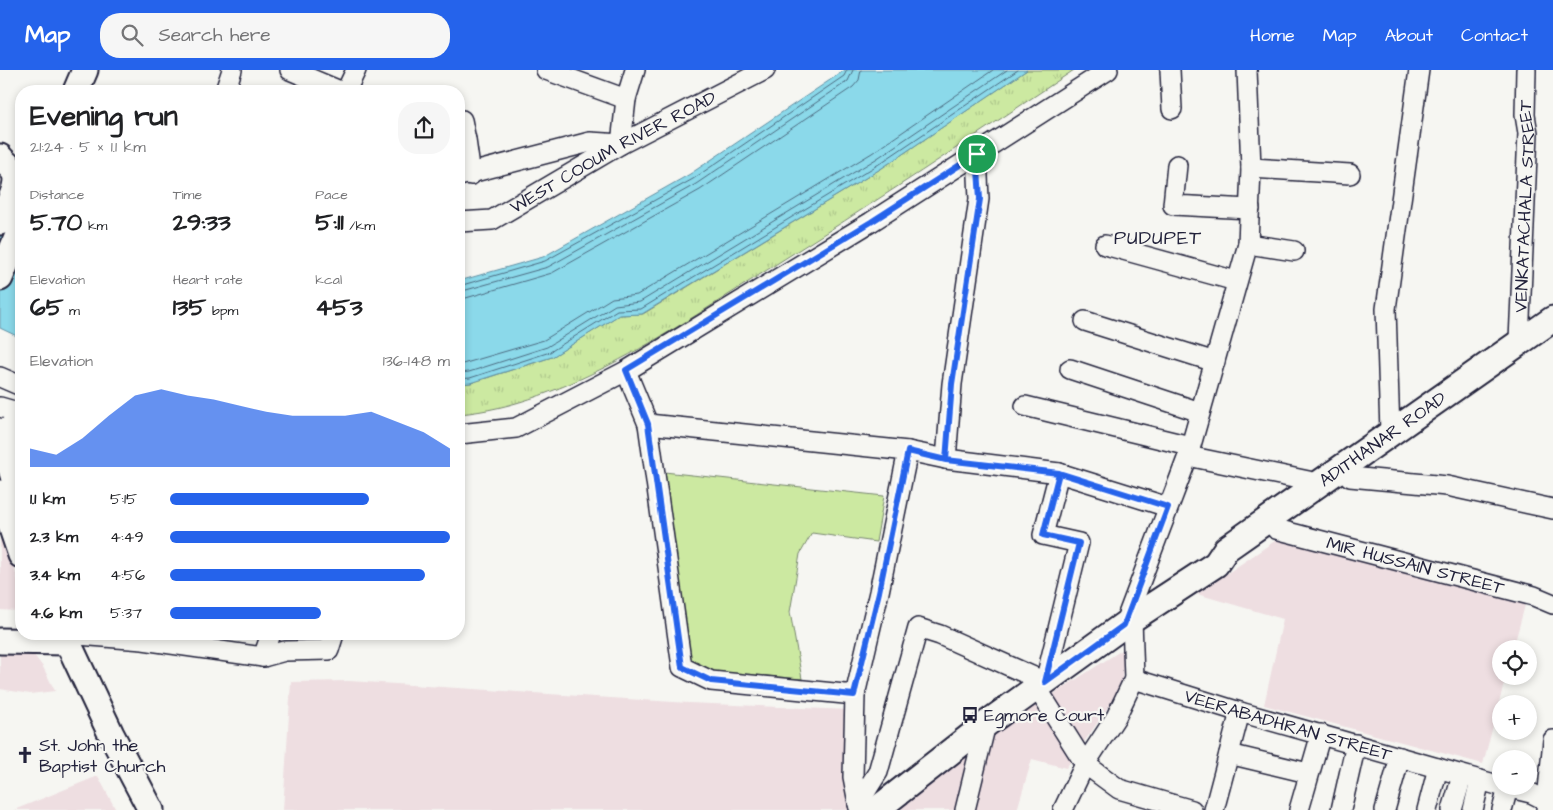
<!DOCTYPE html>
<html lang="en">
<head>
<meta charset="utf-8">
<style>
  body { margin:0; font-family:"Architects Daughter",sans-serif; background:#f6f6f6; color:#202124; height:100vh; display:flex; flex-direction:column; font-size:19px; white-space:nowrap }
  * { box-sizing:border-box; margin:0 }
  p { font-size:16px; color:#757577 }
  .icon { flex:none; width:28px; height:28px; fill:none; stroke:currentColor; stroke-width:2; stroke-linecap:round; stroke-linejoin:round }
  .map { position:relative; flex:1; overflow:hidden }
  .details { position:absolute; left:15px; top:15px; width:450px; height:555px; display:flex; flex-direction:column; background:#fff; border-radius:20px; box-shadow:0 2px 8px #0003 }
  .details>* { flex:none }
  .controls { position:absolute; left:1492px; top:570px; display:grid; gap:10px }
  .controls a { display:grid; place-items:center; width:45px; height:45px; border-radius:50%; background:#fff; box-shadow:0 2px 8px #0003; font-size:25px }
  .pin { position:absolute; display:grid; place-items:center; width:42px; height:42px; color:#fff; margin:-21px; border:2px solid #fff; border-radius:50%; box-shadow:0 1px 5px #0007 }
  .round { display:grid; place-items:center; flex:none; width:52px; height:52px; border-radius:20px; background:#f6f6f6 }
  .head { display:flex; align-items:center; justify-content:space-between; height:85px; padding:0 15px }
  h1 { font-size:28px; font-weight:700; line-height:38px }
  .figures { display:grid; grid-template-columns:repeat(3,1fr); gap:8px; height:85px; padding:5px 15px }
  .figures div { display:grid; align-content:center }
  .figures b { font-size:25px; font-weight:700 }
  .figures small { font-size:14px; font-weight:400 }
  .figures p { font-size:14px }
  .chart { height:140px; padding:10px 15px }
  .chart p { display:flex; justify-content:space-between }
  .chart svg { width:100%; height:90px; margin-top:5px; fill:#2563eb; opacity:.7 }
  ul { padding:0 15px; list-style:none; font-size:16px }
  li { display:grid; grid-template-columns:80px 60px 1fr; align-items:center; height:38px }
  li i { height:12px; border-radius:6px; background:#2563eb }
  header { display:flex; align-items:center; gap:30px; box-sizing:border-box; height:70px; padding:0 25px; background:#2563eb; color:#fff }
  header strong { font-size:24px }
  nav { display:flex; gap:28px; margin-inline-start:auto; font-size:18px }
  .search { width:350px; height:45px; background:#f6f6f6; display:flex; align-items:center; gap:12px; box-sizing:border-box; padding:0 18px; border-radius:20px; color:#757577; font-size:19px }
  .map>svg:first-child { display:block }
  .built { fill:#eedee1 }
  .grass { fill:#cce9a1; stroke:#77866e }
  .park { fill:url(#park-tufts); stroke:#77866e }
  .water { fill:#8bd9ea; stroke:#6190a4 }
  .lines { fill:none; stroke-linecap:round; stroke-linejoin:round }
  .shore { stroke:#4c6b81; stroke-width:1 }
  .minor-casing { stroke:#22223b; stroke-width:22 }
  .major-casing { stroke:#22223b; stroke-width:29 }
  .minor { stroke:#f6f6f2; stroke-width:19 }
  .major { stroke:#f6f6f2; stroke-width:25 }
  .route-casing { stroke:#fff; stroke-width:10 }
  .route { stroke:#2563eb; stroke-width:6 }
  .labels { text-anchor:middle; stroke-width:4.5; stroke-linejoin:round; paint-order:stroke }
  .street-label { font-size:18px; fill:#22223b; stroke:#f6f6f2 }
  .poi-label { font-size:18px; fill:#22223b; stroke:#f6f6f2; text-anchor:start }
  .neighbourhood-label { font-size:19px; letter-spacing:1px; fill:#22223b; stroke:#f6f6f2 }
</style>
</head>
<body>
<header>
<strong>Map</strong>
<div class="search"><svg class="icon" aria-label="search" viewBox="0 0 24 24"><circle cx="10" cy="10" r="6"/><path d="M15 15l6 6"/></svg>Search here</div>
<nav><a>Home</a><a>Map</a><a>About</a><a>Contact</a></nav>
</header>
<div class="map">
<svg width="1553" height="740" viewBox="0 0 1553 740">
  <defs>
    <pattern id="park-tufts" width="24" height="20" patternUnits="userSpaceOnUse" patternTransform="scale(1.25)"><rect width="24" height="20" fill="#cce9a1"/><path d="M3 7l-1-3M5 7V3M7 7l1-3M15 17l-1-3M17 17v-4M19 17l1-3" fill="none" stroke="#afc88c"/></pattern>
  </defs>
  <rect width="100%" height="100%" fill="#f6f6f2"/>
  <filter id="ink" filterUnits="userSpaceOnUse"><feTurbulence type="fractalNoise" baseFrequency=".02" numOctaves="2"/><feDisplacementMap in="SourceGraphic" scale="10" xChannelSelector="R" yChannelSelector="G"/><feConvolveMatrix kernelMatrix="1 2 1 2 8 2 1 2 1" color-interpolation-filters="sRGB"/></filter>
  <g filter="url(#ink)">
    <g class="built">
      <polygon points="0,449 21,522 21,537 18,541 0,540"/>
      <polygon points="1285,464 1527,528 1513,579 1501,579 1501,606 1506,606 1483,694 1264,635 1283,549 1197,524"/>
      <polygon points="0,576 28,577 43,597 55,621 30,624 0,619"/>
      <polygon points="1125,578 1121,618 1091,662 1066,698 1032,689 1017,740 902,740 901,733 958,685"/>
      <polygon points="349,611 689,633 850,640 854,740 283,740 291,612"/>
      <polygon points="98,706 116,740 14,740"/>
    </g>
    <polygon class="grass" points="655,401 884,426 876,472 812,463 800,484 790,542 802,609 705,601 690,592"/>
    <path class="park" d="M1027,0H1074C972,68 871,135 767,200C679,256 565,335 459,344V314L471,313L552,287L619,245L643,244L882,98Z"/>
    <g class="water">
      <polygon points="845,0 1027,0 882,98 642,244 619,245 552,287 470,313 459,314 459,211 543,187 690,104"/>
      <polygon points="0,123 21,133 21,268 0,258"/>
    </g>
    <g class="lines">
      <g class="shore">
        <polyline points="459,216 545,191 693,109 844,6 847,0"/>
        <polyline points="459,222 548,197 696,114 848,11 853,0"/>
        <polyline points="459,230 552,203 700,120 853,17 859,10 861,0"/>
        <polyline points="459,295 544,270 612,228 637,225 872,83 993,0"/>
        <polyline points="459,303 469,302 547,277 615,235 640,232 876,89 1007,0"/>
        <polyline points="459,309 470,308 550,282 617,240 641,239 879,94 1018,0"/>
      </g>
      <g class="minor-casing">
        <g id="minor">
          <polyline points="290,0 340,21"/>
          <polyline points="546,0 626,29"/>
          <polyline points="1170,0 1172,39"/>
          <polyline points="225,21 232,0"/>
          <polyline points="346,21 356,0"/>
          <polyline points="459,50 462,50 466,70"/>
          <polyline points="459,70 466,70 471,105"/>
          <polyline points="1177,95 1173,135 1250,139"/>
          <polyline points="1251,98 1350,104"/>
          <polyline points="459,106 590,72 621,74 626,29 635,0"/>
          <path id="s1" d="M459,152L492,150L621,74L765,0"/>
          <polyline points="1248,174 1294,181"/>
          <polyline points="1105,175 1236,211"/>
          <polyline points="1085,251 1215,292"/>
          <path id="s2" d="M1519,271L1528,63L1525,45L1526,0"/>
          <polyline points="1070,299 1200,342"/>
          <polyline points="626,301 648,354 682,597 711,611 855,625"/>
          <polyline points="0,307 21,316"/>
          <polyline points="1025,336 1190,376"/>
          <polyline points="0,337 21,343"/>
          <polyline points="648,354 908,381 946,389 1059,403 1168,437"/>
          <polyline points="1390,362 1386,239 1419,0"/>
          <polyline points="459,364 516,358 626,301 871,152 1108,0"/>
          <polyline points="1188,386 1318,413"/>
          <polyline points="946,389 952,314 979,129 977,84"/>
          <polyline points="1350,407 1447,416 1553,439"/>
          <path id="s3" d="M1276,459L1534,526L1553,534"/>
          <polyline points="1124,555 1188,386 1248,174 1251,98 1247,0"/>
          <polyline points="65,564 143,570 263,587 285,581 329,580 334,564"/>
          <polyline points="263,587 271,564"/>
          <path id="s4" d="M1134,609L1240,642L1501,716"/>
          <polyline points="1037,618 1085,694 1119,719 1192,740"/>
          <polyline points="1229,684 1308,703"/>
          <polyline points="1502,716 1531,723 1553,734"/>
          <polyline points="858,734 878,702 918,558 940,565 1045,612 1079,473 1043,465 1059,403"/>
          <polyline points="859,738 853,707 855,625 879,522 908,381"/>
          <polyline points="965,740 986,654"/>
          <polyline points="1063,740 1085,694 1116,647 1134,609 1132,549"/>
          <polyline points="1214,740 1240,642"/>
          <polyline points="1299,740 1321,664"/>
          <polyline points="1341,740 1356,674"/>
          <polyline points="1385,740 1400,687"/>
          <polyline points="1427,740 1438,698"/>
          <polyline points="1452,740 1462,706"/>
          <polyline points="1473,740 1480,710"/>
          <polyline points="1502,740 1508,718"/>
          <polyline points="1546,740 1553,670"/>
        </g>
      </g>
      <g class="major-casing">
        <g id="major">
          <polyline points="76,21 85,0"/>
          <path d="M0,87C4,92 11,97 14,102C21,115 5,140 0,152"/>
          <polyline points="0,208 21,158"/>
          <polyline points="0,361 21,433"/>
          <polyline points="4,370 10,359 21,348"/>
          <polyline points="0,423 21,485"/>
          <polyline points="64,564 111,664 151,740"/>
          <polyline points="0,571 68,572"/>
          <path id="s5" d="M876,740L986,654L1132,549L1216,494L1226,479L1553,249"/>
        </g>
      </g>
      <use href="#minor" class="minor"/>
      <use href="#major" class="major"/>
    </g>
  </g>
  <g class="lines" filter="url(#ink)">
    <g class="route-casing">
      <polyline id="route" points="977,84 871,152 626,300 648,354 682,597 711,611 854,625 879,522 908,381 946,390 1059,403 1168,437 1124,555 1045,612 1079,473 1043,465 1059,403 946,390 952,314 980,129 977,84"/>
    </g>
    <use href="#route" class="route"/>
  </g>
  <defs>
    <g id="bus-bare" transform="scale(1.35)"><path d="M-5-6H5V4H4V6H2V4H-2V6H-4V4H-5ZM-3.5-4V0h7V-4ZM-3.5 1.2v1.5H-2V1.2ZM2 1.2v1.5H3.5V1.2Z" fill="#22223b" stroke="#f6f6f2" stroke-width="2.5" paint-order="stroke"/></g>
    <g id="church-bare" transform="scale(1.35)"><path d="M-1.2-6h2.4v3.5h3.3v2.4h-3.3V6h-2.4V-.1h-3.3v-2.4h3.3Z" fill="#22223b" stroke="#f6f6f2" stroke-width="2.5" paint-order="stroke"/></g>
  </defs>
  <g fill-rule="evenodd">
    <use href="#bus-bare" x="970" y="645"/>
    <use href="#church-bare" x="25" y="685"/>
  </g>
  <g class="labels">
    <g class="street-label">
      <text dy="6" stroke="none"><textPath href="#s1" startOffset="172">WEST COOUM RIVER ROAD</textPath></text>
      <text dy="6" stroke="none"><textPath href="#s2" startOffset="135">VENKATACHALA STREET</textPath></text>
      <text dy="6" stroke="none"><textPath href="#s5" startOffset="629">ADITHANAR ROAD</textPath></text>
      <text dy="6" stroke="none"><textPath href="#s3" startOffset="144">MIR HUSSAIN STREET</textPath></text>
      <text dy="6" stroke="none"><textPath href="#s4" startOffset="161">VEERABADHRAN STREET</textPath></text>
    </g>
    <g class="poi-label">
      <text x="984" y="651">Egmore Court</text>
      <text x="39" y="681">St. John the<tspan x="39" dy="21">Baptist Church</tspan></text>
    </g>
    <g class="neighbourhood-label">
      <text x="1158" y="174">PUDUPET</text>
    </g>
  </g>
</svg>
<div class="controls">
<a><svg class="icon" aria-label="locate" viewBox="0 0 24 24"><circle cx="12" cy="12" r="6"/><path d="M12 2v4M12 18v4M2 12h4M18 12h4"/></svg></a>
<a>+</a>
<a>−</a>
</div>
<div class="pin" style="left:977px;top:84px;background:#1e9e55"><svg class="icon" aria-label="arrive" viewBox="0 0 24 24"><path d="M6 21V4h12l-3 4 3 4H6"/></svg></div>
<section class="details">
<div class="head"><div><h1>Evening run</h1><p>21:24 · 5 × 1.1 km</p></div><a class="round"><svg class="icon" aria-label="share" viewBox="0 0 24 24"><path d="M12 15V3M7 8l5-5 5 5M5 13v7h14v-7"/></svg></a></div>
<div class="figures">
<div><p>Distance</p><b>5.70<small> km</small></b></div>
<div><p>Time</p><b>29:33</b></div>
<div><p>Pace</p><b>5:11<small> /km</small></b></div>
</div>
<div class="figures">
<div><p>Elevation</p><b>65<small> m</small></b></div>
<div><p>Heart rate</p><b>135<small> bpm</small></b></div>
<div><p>kcal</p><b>453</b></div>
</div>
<div class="chart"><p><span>Elevation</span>136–148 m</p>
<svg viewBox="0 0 160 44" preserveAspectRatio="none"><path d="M0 44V35L10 38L20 30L30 19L40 9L50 6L60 9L70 11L80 14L90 17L100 19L110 19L120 19L130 17L140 22L150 27L160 35V44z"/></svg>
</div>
<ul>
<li><b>1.1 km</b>5:15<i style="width:71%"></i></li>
<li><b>2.3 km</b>4:49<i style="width:100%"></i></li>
<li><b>3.4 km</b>4:56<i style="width:91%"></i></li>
<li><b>4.6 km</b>5:37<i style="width:54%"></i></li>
</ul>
</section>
</div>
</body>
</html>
